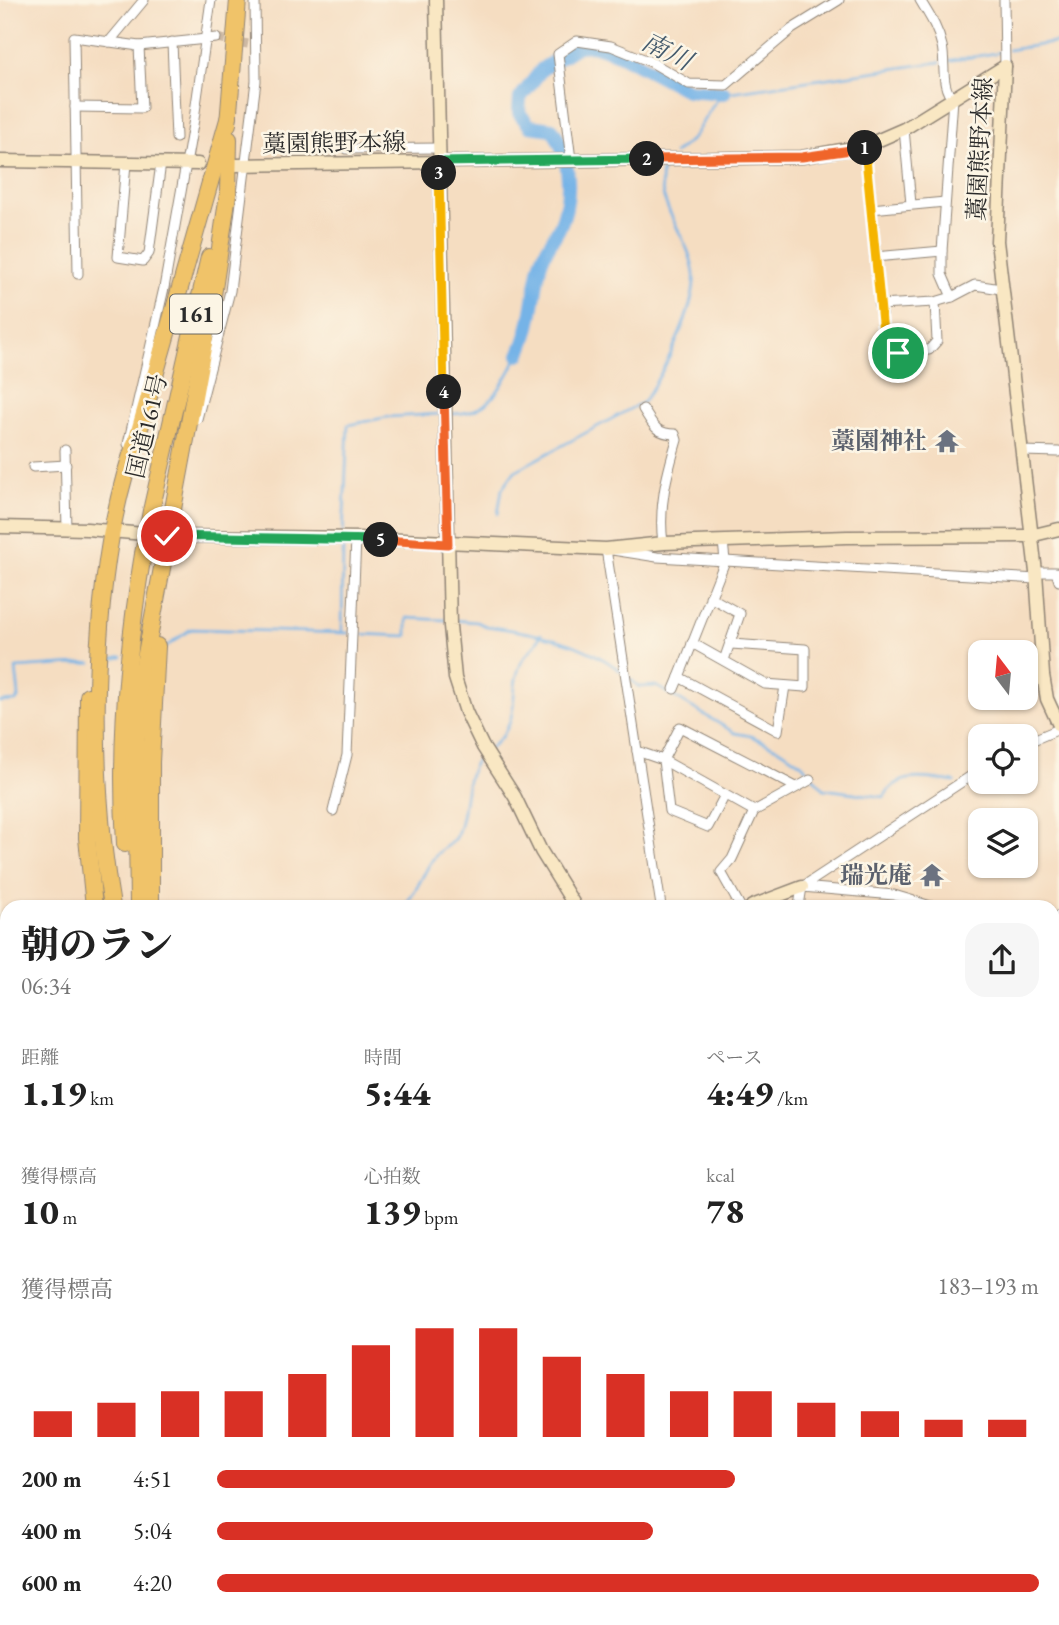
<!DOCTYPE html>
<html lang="ja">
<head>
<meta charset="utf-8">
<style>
  body { margin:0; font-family:"EB Garamond","Noto Serif JP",serif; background:#f6f6f6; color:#222; height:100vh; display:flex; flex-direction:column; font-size:26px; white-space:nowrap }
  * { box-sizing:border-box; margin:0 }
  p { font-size:23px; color:#767676 }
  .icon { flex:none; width:38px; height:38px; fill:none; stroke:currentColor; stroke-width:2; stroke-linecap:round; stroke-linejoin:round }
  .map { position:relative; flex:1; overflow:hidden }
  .panel { position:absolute; left:0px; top:900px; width:1060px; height:726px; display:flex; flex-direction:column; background:#fff; border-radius:21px 21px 0 0; box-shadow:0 2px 5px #0004 }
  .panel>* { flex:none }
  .needle { width:46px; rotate:344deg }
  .buttons { position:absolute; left:968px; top:640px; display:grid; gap:14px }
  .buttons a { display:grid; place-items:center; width:70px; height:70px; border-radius:14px; background:#fff; box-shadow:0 2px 5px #0004; font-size:35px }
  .pin { position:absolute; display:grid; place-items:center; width:60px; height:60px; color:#fff; margin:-30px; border:4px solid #fff; border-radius:50%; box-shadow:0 2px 7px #0007 }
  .km { position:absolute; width:35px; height:35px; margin:-18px; border-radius:50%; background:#222; color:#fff; font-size:19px; line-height:35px; text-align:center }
  .round { display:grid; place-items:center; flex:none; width:74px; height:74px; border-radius:21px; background:#f6f6f6 }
  .overview { display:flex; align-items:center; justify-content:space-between; height:119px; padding:0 21px }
  h1 { font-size:38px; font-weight:800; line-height:52px }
  .metrics { display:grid; grid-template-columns:repeat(3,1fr); gap:10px; height:119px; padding:7px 21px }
  .metrics div { display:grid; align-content:center }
  .metrics b { font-size:35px; font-weight:800 }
  .metrics small { font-size:19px; font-weight:400 }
  .metrics p { font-size:19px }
  .chart { height:196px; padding:14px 21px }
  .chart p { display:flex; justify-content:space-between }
  .chart svg { width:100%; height:126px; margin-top:7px; stroke:#d93025; stroke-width:6 }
  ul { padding:0 21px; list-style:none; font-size:23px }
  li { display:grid; grid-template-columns:112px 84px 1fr; align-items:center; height:52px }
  li i { height:18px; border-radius:9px; background:#d93025 }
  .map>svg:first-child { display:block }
  .green { fill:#96c879; stroke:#607a52; stroke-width:2 }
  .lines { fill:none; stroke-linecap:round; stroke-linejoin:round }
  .stream { stroke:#74b3e7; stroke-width:2.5 }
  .river { stroke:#74b3e7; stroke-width:14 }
  .street-tunnel { stroke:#cdb9a3; stroke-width:9; stroke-dasharray:9 4.5; stroke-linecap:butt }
  .street-casing { stroke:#908476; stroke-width:11 }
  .secondary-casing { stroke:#908476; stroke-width:15 }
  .primary-casing { stroke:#908476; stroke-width:17 }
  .highway-casing { stroke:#908476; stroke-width:18 }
  .street { stroke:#fff; stroke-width:9 }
  .secondary { stroke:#f9e7c3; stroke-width:12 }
  .primary { stroke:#f0c369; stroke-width:14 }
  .highway { stroke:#f0c369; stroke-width:16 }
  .highway-bridge-casing { stroke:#908476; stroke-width:18; stroke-linecap:butt }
  .highway-bridge { stroke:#f0c369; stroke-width:16 }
  .split-1-casing { stroke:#fff; stroke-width:14 }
  .split-2-casing { stroke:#fff; stroke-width:14 }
  .split-3-casing { stroke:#fff; stroke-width:14 }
  .split-4-casing { stroke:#fff; stroke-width:14 }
  .split-5-casing { stroke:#fff; stroke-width:14 }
  .split-6-casing { stroke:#fff; stroke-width:14 }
  .split-1 { stroke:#f5b400; stroke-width:9 }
  .split-2 { stroke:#f0652b; stroke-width:9 }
  .split-3 { stroke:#22a559; stroke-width:9 }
  .split-4 { stroke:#f5b400; stroke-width:9 }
  .split-5 { stroke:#f0652b; stroke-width:9 }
  .split-6 { stroke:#22a559; stroke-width:9 }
  .labels { text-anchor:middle; stroke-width:5; stroke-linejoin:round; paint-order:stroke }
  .shield { fill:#fcf5e5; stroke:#6a6863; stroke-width:2 }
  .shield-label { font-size:23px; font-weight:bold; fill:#2b2b2b }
  .street-label { font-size:24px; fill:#2b2b2b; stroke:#fcf5e5 }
  .worship-label { font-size:24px; font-weight:bold; fill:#5b616d; stroke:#fcf5e5; text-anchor:end }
  .water-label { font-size:26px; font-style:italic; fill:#455b6d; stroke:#fcf5e5 }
</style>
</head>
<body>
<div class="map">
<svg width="1059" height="1625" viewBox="0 0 1059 1625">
  <rect width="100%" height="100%" fill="#fcf5e5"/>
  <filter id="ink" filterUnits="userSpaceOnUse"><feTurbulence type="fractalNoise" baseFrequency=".0143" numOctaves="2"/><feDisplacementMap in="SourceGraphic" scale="14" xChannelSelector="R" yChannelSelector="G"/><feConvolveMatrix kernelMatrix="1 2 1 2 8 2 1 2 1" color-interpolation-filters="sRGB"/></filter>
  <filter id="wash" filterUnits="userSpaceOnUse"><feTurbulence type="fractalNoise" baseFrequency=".00686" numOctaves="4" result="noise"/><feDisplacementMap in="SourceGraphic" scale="28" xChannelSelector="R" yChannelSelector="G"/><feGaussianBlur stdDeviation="1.57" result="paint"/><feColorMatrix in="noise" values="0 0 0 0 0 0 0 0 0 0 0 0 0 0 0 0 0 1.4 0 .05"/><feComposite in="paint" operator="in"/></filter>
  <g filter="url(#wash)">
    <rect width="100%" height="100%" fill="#f5ddc1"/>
    <polygon class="green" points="26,1619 112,1619 109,1625 12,1625"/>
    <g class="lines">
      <g class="stream">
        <polyline points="1008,50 1059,42"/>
        <polyline points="946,61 1002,52"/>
        <polyline points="674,154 693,138 713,105 724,93 940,62"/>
        <path d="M450,414C493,414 499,388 519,355"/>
        <path d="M498,514L502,489L515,471L643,402C662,376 697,307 694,274C690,235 650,201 664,163"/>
        <polyline points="343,535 348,425 388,417 440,414"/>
        <path d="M453,620L477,622L486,626C536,633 580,640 621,671"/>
        <polyline points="342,633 343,542"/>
        <polyline points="356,634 407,636 407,618 446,620"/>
        <polyline points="163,649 191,629 349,633"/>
        <polyline points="105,661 122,657"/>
        <path d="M629,678L639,687L656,686L735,733L751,736L783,751L802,764L824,789L884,797C899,770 929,779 955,782"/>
        <polyline points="0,702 16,701 19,696 16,668 91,663"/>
        <polyline points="1035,744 1052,737"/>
        <path d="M490,748C525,721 506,693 522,661C528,651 536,648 541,634"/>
        <path d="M404,906C417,892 422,875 433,859C445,841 455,850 461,821C466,801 465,768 482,754"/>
        <polyline points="1054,959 1059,960"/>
        <polyline points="0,1178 7,1177"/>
        <polyline points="1054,1224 1059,1224"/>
      </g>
      <path class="river" d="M519,355C533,326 533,297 540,266C543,252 553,240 559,228C573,199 571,155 552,129L530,126L519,113L520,98L542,69L578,46L592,45L621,55L687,90L724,93"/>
    </g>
  </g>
  <g filter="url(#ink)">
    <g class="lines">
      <g class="street-tunnel">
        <polyline points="216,38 248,44"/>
        <polyline points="164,288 226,309"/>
      </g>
      <g class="street-casing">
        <g id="street">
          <path d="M920,0C929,15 938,28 942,46C946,63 940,87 953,99L942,251V274L952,297"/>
          <polyline points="1004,0 1005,66"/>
          <polyline points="109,42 144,0"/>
          <polyline points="172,42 176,138"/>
          <polyline points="75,107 142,108 139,46"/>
          <polyline points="904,129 911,204"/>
          <polyline points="865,146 885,353 929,350 937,341 935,302"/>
          <polyline points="346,149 439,148"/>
          <polyline points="571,160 558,54 577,41 611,46 651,62 689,84 726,85 792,29 839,0"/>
          <polyline points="126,163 118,257 143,261 149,253 161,163"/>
          <polyline points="871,209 945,202"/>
          <polyline points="875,257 942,251"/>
          <polyline points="78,274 74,37 139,46 216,38"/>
          <polyline points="879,305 935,302 952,297 975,285 1001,289"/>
          <polyline points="898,353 900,370"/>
          <path d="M643,409C653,425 656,434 675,434L677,440C667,474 658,507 663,543"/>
          <polyline points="197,419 230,291 256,81 255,0"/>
          <polyline points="128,444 164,288 194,119 211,0"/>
          <polyline points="65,450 67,529"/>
          <polyline points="1022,451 1059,452"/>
          <polyline points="33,467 66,465"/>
          <polyline points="723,541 725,561 679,677 778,731 785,686"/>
          <polyline points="1036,572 1056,572 1059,581"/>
          <polyline points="710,597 740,614 724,660"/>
          <polyline points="692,643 765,684 805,687 805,649 731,644"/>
          <polyline points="674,689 679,677"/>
          <polyline points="1026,743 1059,729"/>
          <polyline points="637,751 663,760 754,811"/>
          <polyline points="725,795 708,827 669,811 663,760 680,727 794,786"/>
          <polyline points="333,811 347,755 356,538"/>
          <polyline points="802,887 894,895 931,906"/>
          <polyline points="661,906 606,549 657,557 1037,579"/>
          <polyline points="740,906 721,872 732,859 754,811 810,780"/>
          <polyline points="799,906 802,887 980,770"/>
          <polyline points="1054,927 1059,915"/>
          <polyline points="1054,965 1059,965"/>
          <polyline points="1054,1022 1059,1021"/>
          <polyline points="0,1422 7,1418"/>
          <polyline points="0,1567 7,1564"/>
        </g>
      </g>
      <g class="secondary-casing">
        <g id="secondary">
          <polyline points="436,0 450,626 455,678 466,712 483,747 515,797 541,851 575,906"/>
          <polyline points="1005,66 997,241 1036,572 1043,675 1047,699 1059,725"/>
          <polyline points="0,161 198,164"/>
          <polyline points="236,165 802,157 865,146 904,129 1005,66"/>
          <polyline points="0,527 87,529 167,536 356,538 606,549 664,543 847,537 1030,536 1059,529"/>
          <polyline points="752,906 802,887"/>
          <polyline points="1054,1329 1059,1329"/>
          <polyline points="834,1619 834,1625"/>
        </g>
      </g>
      <g class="primary-casing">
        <g id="primary">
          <polyline points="0,1199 7,1198"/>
          <polyline points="1054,1371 1059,1371"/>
        </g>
      </g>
      <g class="highway-casing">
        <g id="highway">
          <polyline points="228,124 238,0"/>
          <polyline points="151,511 209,257"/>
          <polyline points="88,696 87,838 94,906"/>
          <path d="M125,844C119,747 127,649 143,554"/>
          <path d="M112,906C88,770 89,564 138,435L229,116"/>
          <polyline points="138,906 136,747 143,670 214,289 228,194 229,139"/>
          <polyline points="151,906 151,762 157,646"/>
          <polyline points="125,1625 129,1619"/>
          <polyline points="160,1625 163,1619"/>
          <polyline points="176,1625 179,1619"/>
        </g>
      </g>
      <use href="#street" class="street"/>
      <use href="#secondary" class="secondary"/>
      <use href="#primary" class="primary"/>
      <use href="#highway" class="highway"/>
      <g class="highway-bridge-casing">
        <polyline id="highway-bridge" points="143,554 151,511"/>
      </g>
      <use href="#highway-bridge" class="highway-bridge"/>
    </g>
  </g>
  <g class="lines" filter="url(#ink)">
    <g class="split-1-casing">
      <polyline id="split-1" points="865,148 885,353 898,353"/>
    </g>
    <g class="split-2-casing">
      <polyline id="split-2" points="647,159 802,157 865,148"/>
    </g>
    <g class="split-3-casing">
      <polyline id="split-3" points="439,173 439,162 647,159"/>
    </g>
    <g class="split-4-casing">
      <polyline id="split-4" points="439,173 444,392"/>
    </g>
    <g class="split-5-casing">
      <polyline id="split-5" points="381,540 448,544 444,392"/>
    </g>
    <g class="split-6-casing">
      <polyline id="split-6" points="167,536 381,540"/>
    </g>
    <use href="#split-1" class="split-1"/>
    <use href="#split-2" class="split-2"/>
    <use href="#split-3" class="split-3"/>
    <use href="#split-4" class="split-4"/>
    <use href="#split-5" class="split-5"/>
    <use href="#split-6" class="split-6"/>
  </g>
  <defs>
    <g id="temple-bare" transform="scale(1.89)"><path d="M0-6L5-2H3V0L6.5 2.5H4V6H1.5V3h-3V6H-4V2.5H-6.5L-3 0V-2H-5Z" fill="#6b7280" stroke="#fcf5e5" stroke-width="2.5" paint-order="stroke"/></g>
  </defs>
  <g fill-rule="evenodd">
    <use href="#temple-bare" x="947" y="441"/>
    <use href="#temple-bare" x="932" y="875"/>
  </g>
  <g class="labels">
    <rect class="shield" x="170" y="294.5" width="52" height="39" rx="5"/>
    <g class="shield-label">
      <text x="196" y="322">161</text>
    </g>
    <g class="street-label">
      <text transform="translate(334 143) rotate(-1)" y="8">藁園熊野本線</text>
      <text transform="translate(980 149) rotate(-87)" y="8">藁園熊野本線</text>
      <text transform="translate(147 426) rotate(-77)" y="8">国道161号</text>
    </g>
    <g class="worship-label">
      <text x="927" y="449">藁園神社</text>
      <text x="912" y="883">瑞光庵</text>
    </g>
    <g class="water-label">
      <text transform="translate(667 51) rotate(27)" y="9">南川</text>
    </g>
  </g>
</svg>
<div class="buttons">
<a><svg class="needle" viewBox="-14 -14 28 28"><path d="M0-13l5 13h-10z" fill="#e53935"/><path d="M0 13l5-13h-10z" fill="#767676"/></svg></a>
<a><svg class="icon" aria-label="locate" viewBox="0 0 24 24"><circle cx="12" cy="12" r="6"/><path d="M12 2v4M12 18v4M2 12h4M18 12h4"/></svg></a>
<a><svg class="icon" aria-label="layers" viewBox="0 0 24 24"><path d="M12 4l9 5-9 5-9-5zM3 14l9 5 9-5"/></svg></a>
</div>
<div class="pin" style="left:898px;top:353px;background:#1e9e55"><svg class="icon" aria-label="arrive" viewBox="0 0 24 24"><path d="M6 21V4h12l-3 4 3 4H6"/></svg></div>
<div class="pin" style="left:167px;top:536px;background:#d93025"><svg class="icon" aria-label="check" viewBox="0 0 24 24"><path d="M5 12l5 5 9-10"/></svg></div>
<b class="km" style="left:865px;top:148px">1</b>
<b class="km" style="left:647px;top:159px">2</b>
<b class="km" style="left:439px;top:173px">3</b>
<b class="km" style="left:444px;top:392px">4</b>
<b class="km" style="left:381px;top:540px">5</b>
<section class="panel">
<div class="overview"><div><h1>朝のラン</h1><p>06:34</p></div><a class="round"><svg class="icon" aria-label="share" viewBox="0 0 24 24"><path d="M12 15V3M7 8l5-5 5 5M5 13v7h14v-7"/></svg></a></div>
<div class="metrics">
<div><p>距離</p><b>1.19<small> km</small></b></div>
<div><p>時間</p><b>5:44</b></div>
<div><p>ペース</p><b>4:49<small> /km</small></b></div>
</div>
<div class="metrics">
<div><p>獲得標高</p><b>10<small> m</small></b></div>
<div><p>心拍数</p><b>139<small> bpm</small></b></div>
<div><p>kcal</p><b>78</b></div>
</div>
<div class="chart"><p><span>獲得標高</span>183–193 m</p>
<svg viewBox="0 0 160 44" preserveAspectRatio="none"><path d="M5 44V35M15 44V32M25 44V28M35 44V28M45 44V22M55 44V12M65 44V6M75 44V6M85 44V16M95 44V22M105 44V28M115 44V28M125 44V32M135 44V35M145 44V38M155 44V38"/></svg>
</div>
<ul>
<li><b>200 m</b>4:51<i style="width:63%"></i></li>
<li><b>400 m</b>5:04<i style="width:53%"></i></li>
<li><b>600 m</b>4:20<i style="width:100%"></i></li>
</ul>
</section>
</div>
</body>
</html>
